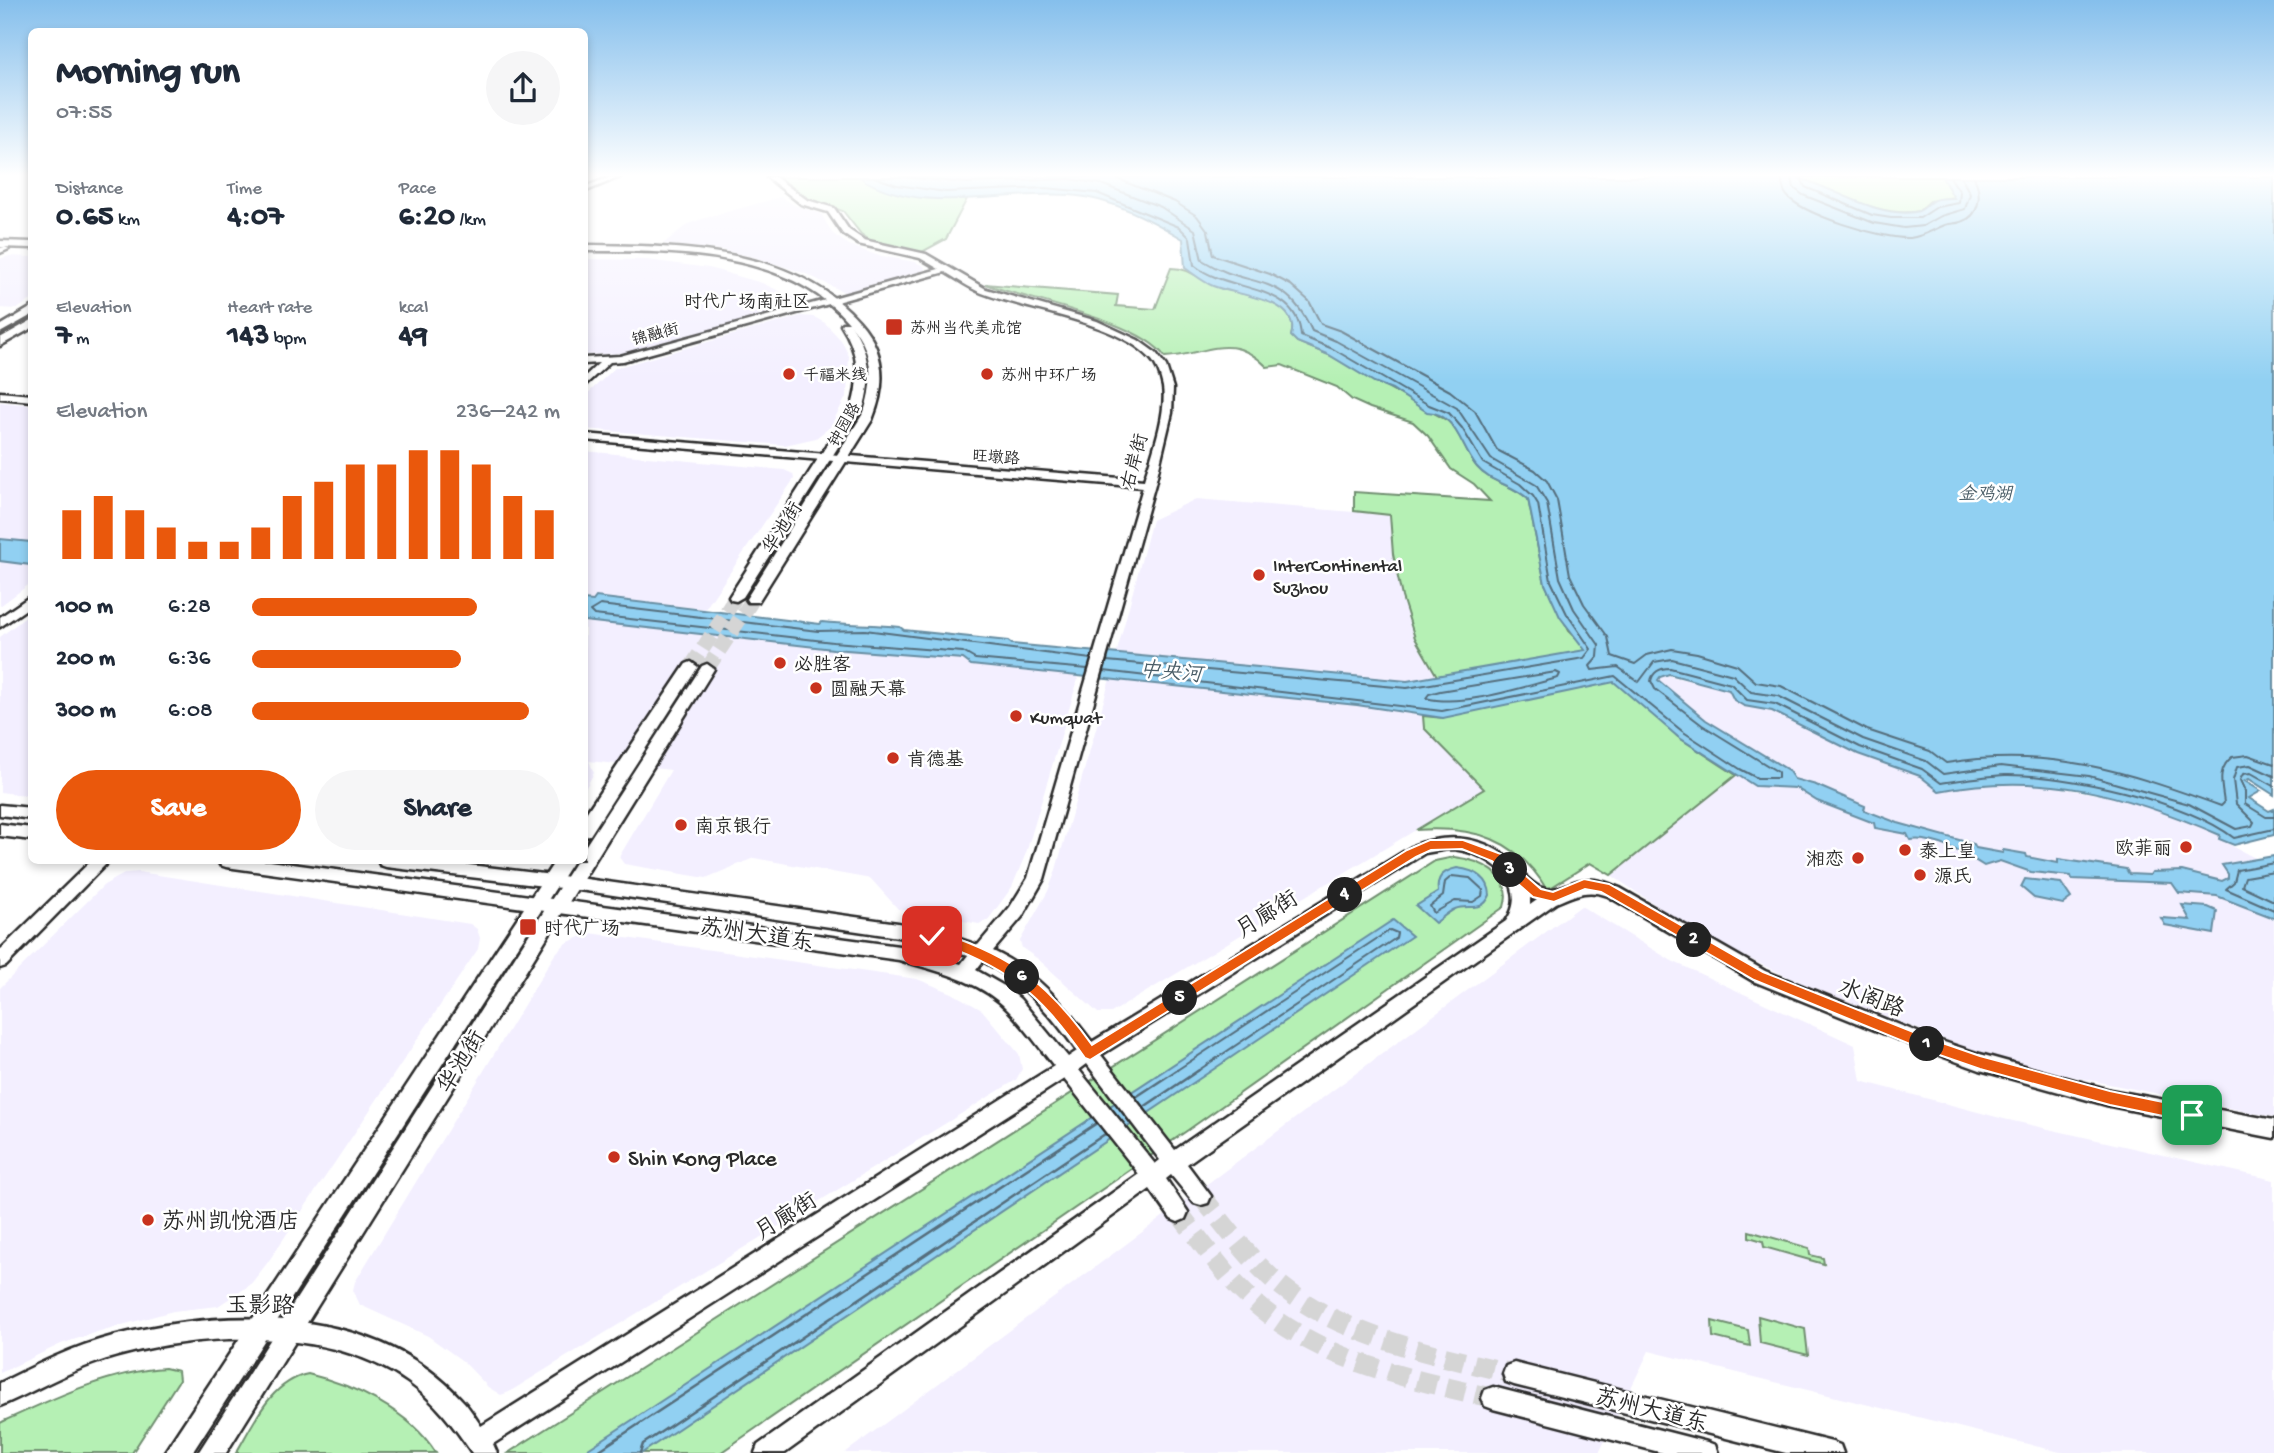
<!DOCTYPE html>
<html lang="en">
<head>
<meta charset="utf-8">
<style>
  body { margin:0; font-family:"Gochi Hand","LXGW WenKai TC",sans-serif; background:#f6f6f7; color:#1f2937; height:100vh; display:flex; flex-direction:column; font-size:26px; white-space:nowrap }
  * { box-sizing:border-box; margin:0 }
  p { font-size:23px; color:#747a83 }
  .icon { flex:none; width:38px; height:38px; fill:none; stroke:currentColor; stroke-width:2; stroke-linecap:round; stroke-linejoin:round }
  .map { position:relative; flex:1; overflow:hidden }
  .details { position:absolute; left:28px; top:28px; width:560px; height:836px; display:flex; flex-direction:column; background:#fff; border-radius:10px; box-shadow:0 4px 10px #0003 }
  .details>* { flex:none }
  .pin { position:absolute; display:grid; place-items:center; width:60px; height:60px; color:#fff; margin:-30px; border-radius:14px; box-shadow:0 4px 10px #0006 }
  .km { position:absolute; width:35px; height:35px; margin:-18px; border-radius:50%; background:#222; color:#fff; font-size:19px; line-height:35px; text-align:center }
  .round { display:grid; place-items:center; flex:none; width:74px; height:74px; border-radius:37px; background:#f6f6f7 }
  .headline { display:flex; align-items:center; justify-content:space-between; height:119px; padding:0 28px }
  h1 { font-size:38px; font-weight:700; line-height:52px }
  .metrics { display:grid; grid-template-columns:repeat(3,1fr); gap:10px; height:119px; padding:7px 28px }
  .metrics div { display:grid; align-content:center }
  .metrics b { font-size:30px; font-weight:700 }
  .metrics small { font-size:19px; font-weight:400 }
  .metrics p { font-size:19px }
  .chart { height:196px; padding:14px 28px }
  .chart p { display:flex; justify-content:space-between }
  .chart svg { width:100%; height:126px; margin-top:7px; stroke:#ea580c; stroke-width:6 }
  .button { display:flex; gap:14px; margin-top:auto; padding:14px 28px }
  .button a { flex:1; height:80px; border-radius:42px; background:#ea580c; color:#fff; font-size:28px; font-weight:700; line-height:80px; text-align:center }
  .button a+a { background:#f6f6f7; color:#1f2937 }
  ul { padding:0 28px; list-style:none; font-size:23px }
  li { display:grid; grid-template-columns:112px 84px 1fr; align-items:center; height:52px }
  li i { height:18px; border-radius:9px; background:#ea580c }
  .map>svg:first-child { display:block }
  .built { fill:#f3efff }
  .green { fill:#b5f0b4; stroke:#708e70; stroke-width:2 }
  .water { fill:#91d0f2; stroke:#688ea2; stroke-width:2 }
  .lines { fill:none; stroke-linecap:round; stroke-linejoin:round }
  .shore-far1 { stroke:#546d7b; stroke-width:2 }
  .shore { stroke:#546d7b; stroke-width:2.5 }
  .secondary-tunnel { stroke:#d5d5d5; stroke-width:20; stroke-dasharray:20 10; stroke-linecap:butt }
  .primary-tunnel { stroke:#d5d5d5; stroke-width:15; stroke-dasharray:15 7; stroke-linecap:butt }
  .secondary-casing { stroke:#2b2b2b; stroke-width:5 }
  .primary-casing { stroke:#2b2b2b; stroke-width:5 }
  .secondary { fill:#fff; fill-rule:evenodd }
  .primary { fill:#fff; fill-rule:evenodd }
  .route { fill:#ea580c; stroke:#fff; stroke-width:2 }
  .poi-dot { fill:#c8321e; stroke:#fff; stroke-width:2.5 }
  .labels { text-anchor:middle; stroke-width:5; stroke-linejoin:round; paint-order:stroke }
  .far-poi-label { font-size:16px; fill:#2b2b2b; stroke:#fff; text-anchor:start }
  .far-street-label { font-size:16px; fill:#2b2b2b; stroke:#fff }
  .far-neighbourhood-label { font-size:18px; fill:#2b2b2b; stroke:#fff }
  .far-water-label { font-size:18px; font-style:italic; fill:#4a5d67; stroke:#fff }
  .street-label { font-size:19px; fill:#2b2b2b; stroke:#fff }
  .poi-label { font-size:19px; fill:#2b2b2b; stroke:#fff; text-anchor:start }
  .water-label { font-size:21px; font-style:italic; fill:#4a5d67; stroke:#fff }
  .near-street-label { font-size:23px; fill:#2b2b2b; stroke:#fff }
  .near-poi-label { font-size:23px; fill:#2b2b2b; stroke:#fff; text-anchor:start }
</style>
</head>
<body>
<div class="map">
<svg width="2274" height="1453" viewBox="0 0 2274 1453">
  <rect width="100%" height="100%" fill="#fff"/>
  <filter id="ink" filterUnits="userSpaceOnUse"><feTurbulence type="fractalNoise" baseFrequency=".0143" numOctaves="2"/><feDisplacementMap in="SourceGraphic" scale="14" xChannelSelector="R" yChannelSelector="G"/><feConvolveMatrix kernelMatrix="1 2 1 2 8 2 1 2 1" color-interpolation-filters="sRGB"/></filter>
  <g filter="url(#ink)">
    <g class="built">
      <polygon points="781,197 794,205 821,214 833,234 849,245 876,255 915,262 924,266 925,270 855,292 844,292 804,273 754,257 721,250 663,244 688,224 702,219"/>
      <polygon points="9,256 31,257 31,300 17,309 0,308 0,259"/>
      <polygon points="584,259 647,260 709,268 762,283 799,300 801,305 622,353 585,355"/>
      <polygon points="801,316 814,317 825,323 841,340 849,356 847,395 830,427 816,438 785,445 585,429 585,396 615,368"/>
      <polygon points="0,402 32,405 31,583 0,606"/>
      <polygon points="584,451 784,470 793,474 794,479 705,609 596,597 593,601 585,600"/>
      <polygon points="1196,499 1390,515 1393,554 1402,597 1415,638 1437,676 1407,681 1354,678 1116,655 1152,520"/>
      <polygon points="31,613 31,796 0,792 0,637"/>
      <polygon points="585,621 833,649 963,659 971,665 1079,676 1026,853 1012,887 988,920 979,924 898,909 871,879 754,858 706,878 624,864 619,857 671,770 589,761 594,773 585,789"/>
      <polygon points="1665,675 1729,690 1744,706 1772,711 1858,754 1920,776 1939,791 1976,784 2034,783 2111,797 2157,810 2220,835 2219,839 2274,868 2274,1117 2059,1074 2006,1061 1943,1039 1801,983 1735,952 1675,918 1611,875 1736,775 1706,719 1660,684 1658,680"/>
      <polygon points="1110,679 1357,705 1423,716 1424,728 1484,789 1111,1013 1098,1013 1038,959 1022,948 1020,941 1048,891 1055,873"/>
      <polygon points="139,872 470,924 477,929 480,938 478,949 268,1262 250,1285 218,1306 173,1311 100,1331 61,1344 0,1373 0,988 104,885 126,873"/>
      <polygon points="1581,906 1672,961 1855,1045 1861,1081 2004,1119 2274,1180 2274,1453 2064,1453 1649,1351 1599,1453 845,1453"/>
      <polygon points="590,933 917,979 952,993 982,1010 1019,1054 1022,1069 1016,1080 509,1392 501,1395 488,1387 464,1362 428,1336 360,1305 353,1290 355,1282 555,954 566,943"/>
    </g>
    <g class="green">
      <polygon points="778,177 869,177 935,197 967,199 946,239 922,252 871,241 861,234 843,211 811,200"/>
      <path d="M1794,177H1942L1954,197L1930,201L1919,211C1875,219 1835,187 1794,177Z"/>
      <path d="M1171,268C1193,268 1200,282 1220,288C1243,295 1302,300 1291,336L1297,342L1329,355L1448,421C1462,434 1465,453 1477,467C1491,483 1513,485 1528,499L1545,584L1569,631L1678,737L1736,775L1611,875L1590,863L1547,890C1517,838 1473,826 1416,830L1484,789L1424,728L1423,716L1443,718L1437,676L1415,638L1402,597L1393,554L1390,515L1354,511V492L1490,501L1474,484L1451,469L1428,436L1413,422L1370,408L1352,400L1337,387L1282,365L1267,367C1231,330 1207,355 1165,357C1141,321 1028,300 985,284L1118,295L1116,306L1155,309Z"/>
      <path d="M1454,857C1481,860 1514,875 1504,907L1188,1130L720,1453H508L1435,861Z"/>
      <polygon points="1749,1231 1809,1248 1810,1255 1823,1258 1824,1264 1764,1247 1763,1241 1749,1237"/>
      <polygon points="1758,1316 1805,1329 1808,1355 1760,1343"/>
      <polygon points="1712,1321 1748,1330 1750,1346 1713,1337"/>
      <path d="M165,1368L178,1371L179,1380L132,1453H0V1423L6,1420C56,1397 109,1372 165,1368Z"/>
      <path d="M308,1374C354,1385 410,1411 436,1453H236C254,1423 270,1382 308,1374Z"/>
    </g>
    <g class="water">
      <path d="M859,177H1794C1832,186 1875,218 1915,212C1924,211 1926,204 1932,201C1937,198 1948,198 1954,198L1942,177H2274V795L2249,779L2245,781L2261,791L2249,798L2269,811L2274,809V835L2234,845L2219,839L2220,835C2125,794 2042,771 1939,791L1920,776L1858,754L1772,711L1744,706L1734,700L1729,690L1669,674L1660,677L1658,680L1706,720L1788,770L1794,779L1816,785L1865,806L1864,810L1898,823L1974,844L1976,848L2003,853V850L2026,854L2027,857L2058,863V859L2126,869L2129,874L2150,875L2152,872L2182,871L2222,881L2228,878V874L2222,865L2274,856V918L2217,896L2179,893L2172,883L2072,879L2071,876L2031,872L2000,861L1984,866C1966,854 1933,836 1910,840L1907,834L1875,828L1874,823L1817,801L1796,788L1755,786L1678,737L1614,682L1443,718L1357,705L971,665L963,659L833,649L585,621L584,600L593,601L596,597L820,624L822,622C849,625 874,624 900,627L904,630L1008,641L1012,644L1407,681L1585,650L1560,617L1545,584L1528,499C1513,484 1490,483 1477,467C1461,449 1457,413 1427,412L1392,389L1374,382L1329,355L1297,342L1291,336C1302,298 1237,296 1213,286C1203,282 1194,274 1185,268L1183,239C1150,219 1110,198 1070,195C1001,190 921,217 859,177Z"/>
      <polygon points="0,539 31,542 31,565 0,561"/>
      <path d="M1457,868C1474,870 1489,877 1490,895C1482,914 1468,903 1455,909C1448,912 1441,919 1435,923L1416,906L1438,892C1436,877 1443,871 1457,868Z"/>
      <polygon points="2025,879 2061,883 2071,898 2063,904 2034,898 2021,887"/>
      <polygon points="2182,905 2208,907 2217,911 2214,934 2165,925 2161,918 2190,920"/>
      <polygon points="1393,920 1412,936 642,1453 582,1453"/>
    </g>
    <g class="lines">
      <g class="shore-far1">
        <path d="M874,177L897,185L946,192L1046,188L1097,193L1179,227L1190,238L1194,265C1227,293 1298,282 1301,336L1333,349L1429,405L1449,413L1462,428L1483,463L1520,484L1533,496L1538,504L1551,581L1567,614L1591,649L1584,658L1407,688L1107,661"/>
        <path d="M902,177L967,183L1069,179L1101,184L1161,207L1195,230L1202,260C1251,291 1284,269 1312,331L1336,341L1457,408L1491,459L1536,485L1547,503L1560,578L1574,609L1599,645L1598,657L1590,666L1592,670L1618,667L1639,682L1654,662L1672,659L1733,675L1751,692L1778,696L1863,739L1926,761L1943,774L2001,766L2089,776L2189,804L2236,829L2252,826L2254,822L2236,804L2233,780L2237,767L2250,765L2274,776"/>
        <path d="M1113,177L1175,202L1197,216L1208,231L1213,255L1270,274L1291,285L1309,301L1321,324L1341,331L1450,391L1475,411L1497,450L1535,470L1547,481L1557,500L1570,575L1584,604L1608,637L1612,656L1635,664L1647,655L1672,649L1697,653L1737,665L1756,682L1781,686L1867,730L1930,751L1946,763C2049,746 2125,771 2221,806L2224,803C2222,785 2216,770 2232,757L2248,755L2274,764"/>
        <path d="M1781,177C1782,182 1783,189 1785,193C1797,214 1886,240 1910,238C1925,236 1932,230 1945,225C1950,223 1956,224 1961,222C1981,216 1982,193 1974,177"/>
        <polyline points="1792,177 1794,188 1803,195 1874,223 1904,228 1923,226 1941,216 1965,209 1970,194 1961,177"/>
        <polyline points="1801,177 1805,187 1872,215 1891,218 1920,218 1937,207 1959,203 1960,192 1950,177"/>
        <polyline points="1088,669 975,659 963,652 833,642 594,615 590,611 600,605 818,631 865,630 1091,659"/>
        <path d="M1104,671L1442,711L1615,676L1682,731L1740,769L1757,778H1778V772L1702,725L1655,689L1651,681C1653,671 1660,668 1670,668L1731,684L1747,700L1775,704L1860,747L1922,769L1941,783C1962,780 1984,776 2005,775C2066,774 2186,801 2234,838L2274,829"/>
        <path d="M1556,672L1560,674L1558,678C1521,687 1463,708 1426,698L1429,694L1440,691Z"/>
        <polyline points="2274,786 2251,773 2243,774 2240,780 2245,791 2245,804 2266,817 2274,817"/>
        <polyline points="2274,863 2237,870 2234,882 2226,889 2274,910"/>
        <polyline points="2274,872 2245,877 2242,886 2274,901"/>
        <polygon points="1452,876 1470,878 1483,890 1482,896 1473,902 1455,901 1434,913 1430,906 1443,896 1445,882"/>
        <polyline points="1174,1072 1390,930 1397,933 1396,938 1196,1072"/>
      </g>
      <g class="shore">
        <polyline points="1136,1097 1177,1070"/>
        <polyline points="1144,1107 1199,1070"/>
        <polyline points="595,1453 1097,1123"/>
        <polyline points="640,1453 643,1444 1105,1134"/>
      </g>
      <g class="secondary-tunnel">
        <path d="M1201,1196C1225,1225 1247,1257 1275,1281C1342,1338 1431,1353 1514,1374"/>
        <path d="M1178,1212C1203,1244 1227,1279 1257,1305C1324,1362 1410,1379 1493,1398"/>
      </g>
      <g class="primary-tunnel">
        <polyline points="691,667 736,597"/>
        <polyline points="707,669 753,599"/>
      </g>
      <g class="secondary-casing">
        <g id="secondary">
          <polygon points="610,177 620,177 584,192 584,187"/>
          <path d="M767,177H775L807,200L834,208L849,230L864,240L926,254L986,289L1097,321L1138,340L1156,353L1166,366L1173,388L1172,413L1155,484L1044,879L1022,917L993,951C1036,971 1064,1005 1092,1042L1415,845C1449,833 1487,836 1514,864C1521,872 1532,885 1542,888C1555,893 1570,881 1583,880C1596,878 1608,883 1620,888L1765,971L1932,1038L1980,1054L2110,1090L2274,1120V1138L2110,1106L1980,1070L1922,1049L1753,981L1608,896C1587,888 1575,895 1556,903L1187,1164L1211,1196L1208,1203L1201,1205L1194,1203L1171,1175L1166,1179L1188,1212L1185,1219L1178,1222L1171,1219L1150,1189L785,1453H755L758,1445L1139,1174L1064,1079L493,1444L497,1453H472C454,1426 435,1401 408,1382C327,1324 188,1332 98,1362C63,1374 33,1392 0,1406V1383C36,1365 74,1346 113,1336C226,1307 377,1305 462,1400C469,1407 475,1417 481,1426L1054,1066C1039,1047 1025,1027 1008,1010C980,980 937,971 899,960L226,867L220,865L218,861H270L899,946L961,964L968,955L898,937L586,891L386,867L380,865L378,861H436L586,879L898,923L945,934L978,945L1010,907L1028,878L1143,487L584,440V434L1144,480C1152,454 1167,413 1163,387C1161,377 1157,365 1150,358C1115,321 1029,311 982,293C969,288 957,279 945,272L623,361L610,362L584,386V377L599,363L584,364V358L620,356L939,269L920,258L858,244L843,234L828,212L801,204ZM1448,849C1484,849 1533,882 1506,921L1175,1150L1101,1055L1425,853ZM1530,898L1537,900L1530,905ZM983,961C1024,983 1051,1014 1077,1051L1068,1057L1020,999L1004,986L976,970ZM1087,1064L1160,1160L1155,1164L1079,1070Z"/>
          <polygon points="5,247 9,249 0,253 0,248"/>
          <polygon points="0,392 32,395 32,401 0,398"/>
          <polygon points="32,595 32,605 0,627 0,617"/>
          <polygon points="0,805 32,808 32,819 0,815"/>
          <polygon points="0,824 32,828 32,840 0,836"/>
          <polygon points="91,861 109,861 6,966 0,968 0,950"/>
          <polygon points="1514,1363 1832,1442 1840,1445 1843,1453 1786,1453 1514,1385 1506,1382 1503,1374 1506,1366"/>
          <polygon points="1493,1387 1707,1442 1715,1445 1718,1453 1663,1453 1493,1409 1485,1406 1482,1398 1485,1390"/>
        </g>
      </g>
      <g class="primary-casing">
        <g id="primary">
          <polygon points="0,241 32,242 32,248 0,247"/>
          <path d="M584,245C677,246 793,246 859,321C885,350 887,384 872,420L758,602H748L746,599L864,412C875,379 873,350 849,323C787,250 673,251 584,251Z"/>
          <polygon points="32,307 32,315 0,333 0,326"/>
          <polygon points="32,320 32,328 0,346 0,338"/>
          <path d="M842,323H850C868,349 873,375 864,406L743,597L736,601L731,600L729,597L852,406C861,376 858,351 841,325Z"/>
          <polygon points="691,662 698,667 590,835 584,836 584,816 686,664"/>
          <polygon points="707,664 714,669 226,1453 198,1453 576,861 584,861 584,848 702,666"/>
          <polygon points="555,861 573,861 192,1453 164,1453"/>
        </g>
      </g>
      <use href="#secondary" class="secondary"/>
      <use href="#primary" class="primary"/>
    </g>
  </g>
  <linearGradient id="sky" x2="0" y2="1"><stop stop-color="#85bfec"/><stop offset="0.46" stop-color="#fff"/><stop offset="1" stop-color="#fff" stop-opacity="0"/></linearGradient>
  <rect width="2274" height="381" fill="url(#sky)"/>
  <path class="route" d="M1430,840H1463L1501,854L1541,889L1553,892L1584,879L1609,884L1763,972L1931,1039L1980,1056L2110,1091L2192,1108L2198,1110L2200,1115L2198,1119L2192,1122L2110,1105L1980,1069L1922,1049L1754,980L1601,892L1585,889L1554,902L1533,897L1492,861L1462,849L1431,850L1416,857L1090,1060L1085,1058C1037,990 1006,966 927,939L925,936L932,930C1007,953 1046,980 1092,1045L1407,850Z"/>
  <g class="poi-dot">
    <rect x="885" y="318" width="18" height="18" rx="3.5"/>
    <circle cx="789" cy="374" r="7"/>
    <circle cx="987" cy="374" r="7"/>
    <circle cx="1259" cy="575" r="7"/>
    <circle cx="780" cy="663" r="7"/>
    <circle cx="816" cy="688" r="7"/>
    <circle cx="1016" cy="716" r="7"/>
    <circle cx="893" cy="758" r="7"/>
    <circle cx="681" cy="825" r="7"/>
    <circle cx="2186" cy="847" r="7"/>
    <circle cx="1905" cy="850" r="7"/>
    <circle cx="1858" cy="858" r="7"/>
    <circle cx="1920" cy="875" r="7"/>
    <rect x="519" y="918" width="18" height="18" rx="3.5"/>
    <circle cx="614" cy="1157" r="7"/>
    <circle cx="148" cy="1220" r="7"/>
  </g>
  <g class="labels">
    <g class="far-poi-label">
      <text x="910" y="333">苏州当代美术馆</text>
      <text x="803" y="380">千福米线</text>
      <text x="1001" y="380">苏州中环广场</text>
    </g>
    <g class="far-street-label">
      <text transform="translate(655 333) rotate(-15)" y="6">锦融街</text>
      <text transform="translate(843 424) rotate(-60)" y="6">钟园路</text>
      <text transform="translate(996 456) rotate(4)" y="6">旺墩路</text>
    </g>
    <g class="far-neighbourhood-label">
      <text x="747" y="307">时代广场南社区</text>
    </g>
    <g class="far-water-label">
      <text x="1985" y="499">金鸡湖</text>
    </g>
    <g class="street-label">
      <text transform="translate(1133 461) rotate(-75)" y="7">右岸街</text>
      <text transform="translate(781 527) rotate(-57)" y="7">华池街</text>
    </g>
    <g class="poi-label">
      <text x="1273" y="571">InterContinental<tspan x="1273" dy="22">Suzhou</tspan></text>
      <text x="794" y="670">必胜客</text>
      <text x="830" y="695">圆融天幕</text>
      <text x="1030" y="723">Kumquat</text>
      <text x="907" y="765">肯德基</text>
      <text x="695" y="832">南京银行</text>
      <text x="2172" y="854" text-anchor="end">欧菲丽</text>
      <text x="1919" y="857">泰上皇</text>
      <text x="1844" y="865" text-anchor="end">湘恋</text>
      <text x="1934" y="882">源氏</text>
      <text x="544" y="934">时代广场</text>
    </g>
    <g class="water-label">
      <text transform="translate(1171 671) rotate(5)" y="7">中央河</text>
    </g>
    <g class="near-street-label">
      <text transform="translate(1266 913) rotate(-32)" y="8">月廊街</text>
      <text transform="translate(757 933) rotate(8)" y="8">苏州大道东</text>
      <text transform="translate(1872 997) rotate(21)" y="8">水阁路</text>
      <text transform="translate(460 1061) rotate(-58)" y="8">华池街</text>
      <text transform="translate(785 1215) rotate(-32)" y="8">月廊街</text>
      <text transform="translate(260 1304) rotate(1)" y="8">玉影路</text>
      <text transform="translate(1652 1409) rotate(14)" y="8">苏州大道东</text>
    </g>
    <g class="near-poi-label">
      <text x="628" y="1165">Shin Kong Place</text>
      <text x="162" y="1228">苏州凯悦酒店</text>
    </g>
  </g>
</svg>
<div class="pin" style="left:2192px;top:1115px;background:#1e9e55"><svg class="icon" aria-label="arrive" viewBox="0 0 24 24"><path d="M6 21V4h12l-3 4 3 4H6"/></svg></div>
<div class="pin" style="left:932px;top:936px;background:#d93025"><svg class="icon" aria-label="check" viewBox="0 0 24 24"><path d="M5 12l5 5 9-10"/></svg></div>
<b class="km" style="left:1927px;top:1044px">1</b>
<b class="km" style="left:1694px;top:940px">2</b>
<b class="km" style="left:1510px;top:870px">3</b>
<b class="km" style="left:1345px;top:895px">4</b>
<b class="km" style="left:1180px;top:998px">5</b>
<b class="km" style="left:1022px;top:977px">6</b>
<section class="details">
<div class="headline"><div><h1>Morning run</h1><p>07:55</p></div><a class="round"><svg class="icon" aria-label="share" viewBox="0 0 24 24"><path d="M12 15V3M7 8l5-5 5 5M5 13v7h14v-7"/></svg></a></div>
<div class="metrics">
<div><p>Distance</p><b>0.65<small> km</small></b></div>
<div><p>Time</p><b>4:07</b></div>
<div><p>Pace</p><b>6:20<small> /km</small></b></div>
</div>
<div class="metrics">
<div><p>Elevation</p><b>7<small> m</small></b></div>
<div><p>Heart rate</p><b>143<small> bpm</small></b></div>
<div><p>kcal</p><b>49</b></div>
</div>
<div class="chart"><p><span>Elevation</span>236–242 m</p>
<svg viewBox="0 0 160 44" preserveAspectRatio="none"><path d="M5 44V27M15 44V22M25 44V27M35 44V33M45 44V38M55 44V38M65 44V33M75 44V22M85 44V17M95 44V11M105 44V11M115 44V6M125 44V6M135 44V11M145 44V22M155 44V27"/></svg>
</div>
<ul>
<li><b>100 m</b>6:28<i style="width:73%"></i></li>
<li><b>200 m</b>6:36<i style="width:68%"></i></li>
<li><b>300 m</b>6:08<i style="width:90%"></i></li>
</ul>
<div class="button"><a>Save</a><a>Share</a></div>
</section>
</div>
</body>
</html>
